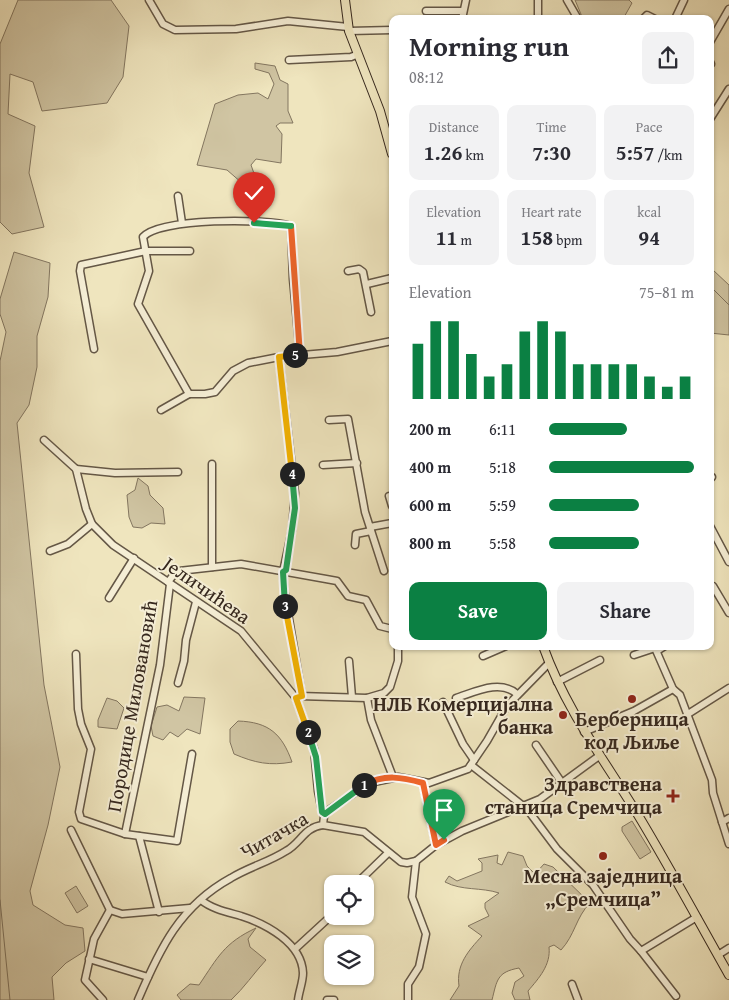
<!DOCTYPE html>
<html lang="en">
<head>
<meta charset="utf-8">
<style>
  body { margin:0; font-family:"Gentium Book Plus",serif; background:#f2f2f3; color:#2b2b33; height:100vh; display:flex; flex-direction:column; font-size:19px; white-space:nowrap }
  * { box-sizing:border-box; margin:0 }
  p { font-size:16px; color:#7c7c81 }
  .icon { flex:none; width:28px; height:28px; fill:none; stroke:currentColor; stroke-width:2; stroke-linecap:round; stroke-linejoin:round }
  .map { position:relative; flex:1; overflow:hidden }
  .sheet { position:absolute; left:389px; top:15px; width:325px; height:635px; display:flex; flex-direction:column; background:#fff; border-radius:10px; box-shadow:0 1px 4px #0004 }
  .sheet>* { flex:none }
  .buttons { position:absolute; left:324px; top:875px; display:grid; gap:10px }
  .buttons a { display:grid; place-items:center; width:50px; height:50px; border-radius:10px; background:#fff; box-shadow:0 1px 4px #0004; font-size:25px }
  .pin { position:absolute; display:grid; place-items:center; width:42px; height:42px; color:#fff; margin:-51px -21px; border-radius:50% 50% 50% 0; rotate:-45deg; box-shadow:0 0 5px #0007 }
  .pin .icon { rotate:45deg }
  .km { position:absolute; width:25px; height:25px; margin:-12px; border-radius:50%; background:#222; color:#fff; font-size:14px; line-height:25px; text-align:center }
  .round { display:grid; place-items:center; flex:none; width:52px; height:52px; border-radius:10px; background:#f2f2f3 }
  .head { display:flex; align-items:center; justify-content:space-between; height:85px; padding:0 20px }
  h1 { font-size:28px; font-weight:700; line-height:38px }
  .figures { display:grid; grid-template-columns:repeat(3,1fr); gap:8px; height:85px; padding:5px 20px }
  .figures div { display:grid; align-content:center; border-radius:10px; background:#f2f2f3; text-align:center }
  .figures b { font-size:21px; font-weight:700 }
  .figures small { font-size:14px; font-weight:400 }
  .figures p { font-size:14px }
  .chart { height:140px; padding:10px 20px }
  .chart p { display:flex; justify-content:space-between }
  .chart svg { width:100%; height:90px; margin-top:5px; stroke:#0b8043; stroke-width:6 }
  .primary-button { display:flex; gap:10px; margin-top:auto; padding:10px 20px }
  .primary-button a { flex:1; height:58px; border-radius:10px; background:#0b8043; color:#fff; font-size:20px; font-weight:700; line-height:58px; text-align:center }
  .primary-button a+a { background:#f2f2f3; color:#2b2b33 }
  ul { padding:0 20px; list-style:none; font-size:16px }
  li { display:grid; grid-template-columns:80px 60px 1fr; align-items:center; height:38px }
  li i { height:12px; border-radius:6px; background:#0b8043 }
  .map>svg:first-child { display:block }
  .green { fill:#d0c5a3; stroke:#837660 }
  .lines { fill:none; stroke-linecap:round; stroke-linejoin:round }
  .stream { stroke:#7f735e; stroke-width:1 }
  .minor-casing { stroke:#645746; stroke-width:9 }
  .major-casing { stroke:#36281e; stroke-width:10 }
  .minor { stroke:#f5eed5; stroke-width:6 }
  .major { stroke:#efe5be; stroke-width:8 }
  .split-1-casing { stroke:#fff; stroke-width:10 }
  .split-2-casing { stroke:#fff; stroke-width:10 }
  .split-3-casing { stroke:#fff; stroke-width:10 }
  .split-4-casing { stroke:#fff; stroke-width:10 }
  .split-5-casing { stroke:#fff; stroke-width:10 }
  .split-6-casing { stroke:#fff; stroke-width:10 }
  .split-7-casing { stroke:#fff; stroke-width:10 }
  .split-1 { stroke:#f0652b; stroke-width:6 }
  .split-2 { stroke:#22a559; stroke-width:6 }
  .split-3 { stroke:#f5b400; stroke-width:6 }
  .split-4 { stroke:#22a559; stroke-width:6 }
  .split-5 { stroke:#f5b400; stroke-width:6 }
  .split-6 { stroke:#f0652b; stroke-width:6 }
  .split-7 { stroke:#22a559; stroke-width:6 }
  .poi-dot { fill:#8f2418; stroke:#f5eed5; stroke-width:2 }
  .labels { text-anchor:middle; stroke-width:4; stroke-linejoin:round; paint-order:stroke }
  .street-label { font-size:20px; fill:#36281e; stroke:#f5eed5 }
  .poi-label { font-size:20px; font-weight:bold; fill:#36281e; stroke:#f5eed5; text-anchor:end }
</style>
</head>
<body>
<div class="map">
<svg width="729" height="1000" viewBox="0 0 729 1000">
  <rect width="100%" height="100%" fill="#efe5be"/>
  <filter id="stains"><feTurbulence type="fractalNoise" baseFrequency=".004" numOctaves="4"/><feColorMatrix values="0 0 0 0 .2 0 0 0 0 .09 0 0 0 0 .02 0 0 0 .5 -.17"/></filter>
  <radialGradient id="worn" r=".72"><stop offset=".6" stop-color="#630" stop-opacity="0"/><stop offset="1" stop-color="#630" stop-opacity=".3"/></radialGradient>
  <g class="green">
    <polygon points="18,0 111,0 129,26 123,77 107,103 42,111 33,82 10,74 8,114 35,126 29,173 44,227 12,234 0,222 0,44"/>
    <polygon points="575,0 629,0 632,3 623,19 583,19"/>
    <polygon points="255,63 275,66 280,80 288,84 288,111 293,123 280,123 276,126 282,134 281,163 256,159 251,165 256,179 273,191 271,194 242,183 227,170 197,165 215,104 238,95 258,93 268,99 274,84 269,73 255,69"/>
    <polygon points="14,252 50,263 48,297 37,336 37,367 29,405 17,423 44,685 60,767 48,825 30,891 33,905 65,925 83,928 85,951 66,963 52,977 54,1000 0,1000 0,361 6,332 0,314 0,299"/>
    <polygon points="710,259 713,270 729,285 729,335 710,333"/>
    <polygon points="138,478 148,486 150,495 163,508 165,524 151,523 142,528 133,527 129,517 127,495 135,490"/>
    <polygon points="184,697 205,698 200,734 187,729 178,737 170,732 163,740 153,736 151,726 157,707 167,705 179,711"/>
    <polygon points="107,698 117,701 124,708 117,729 98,727 98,720"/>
    <path d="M238,721C269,722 282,734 292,762C270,766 255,763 234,754L230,742V729Z"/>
    <polygon points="632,821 651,852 640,859 622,831 622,827"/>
    <path d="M508,852L523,856L527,866L535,874L544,864L553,867L590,903C576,917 575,935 561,950L554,945L549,947C551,965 539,978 528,991L530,1000H515L512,993L515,982L524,976L519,968C497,972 497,980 492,1000H450L459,986C456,965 468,951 482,936L468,926L489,916L485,908V903L499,893C481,887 462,891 445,882L449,876L457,881L482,871V863L478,859L498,855L497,863L502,865Z"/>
    <polygon points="76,886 88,906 77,913 65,893"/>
    <path d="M256,928L248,939L250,947L266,960C254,973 244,988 231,1000H181L177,995L190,984L199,985C218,957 224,943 256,928Z"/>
  </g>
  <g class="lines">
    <g class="stream">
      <polyline points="710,286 729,305"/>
      <polyline points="0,900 10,1000"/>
    </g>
    <g class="minor-casing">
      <g id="minor">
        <polyline points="149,0 163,24 175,30 236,29 288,21 348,27"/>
        <polyline points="567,0 578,19"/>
        <polyline points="426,11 463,11"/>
        <polyline points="462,19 466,0"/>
        <polyline points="538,19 538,0"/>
        <polyline points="643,19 647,15 655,19"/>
        <polyline points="675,19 684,0"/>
        <polyline points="349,31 392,30"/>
        <polyline points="710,42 729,9"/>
        <polyline points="289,60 351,57 356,55"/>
        <polyline points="710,62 711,64"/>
        <polyline points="710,119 729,89"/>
        <polyline points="178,196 182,223"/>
        <polyline points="348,271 359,269 363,272 371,312"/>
        <polyline points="367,284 392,278"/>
        <polyline points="94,349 80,271 81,265 146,251 190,251"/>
        <polyline points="279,357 295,493 292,530 283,572 284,589 302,696"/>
        <path d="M189,394L138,304L149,271L143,237C159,218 267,218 291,226L293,279L300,355"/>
        <polyline points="161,410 189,394 205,394 215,392 233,371 248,363 279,357 337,352 392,341"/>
        <polyline points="329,420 348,419 365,512 384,571"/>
        <polyline points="44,440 76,469 86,509 92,524 113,545 241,631 296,698 314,749 318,791 322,811 325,814"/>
        <polyline points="323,465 357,463"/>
        <polyline points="76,469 115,473 178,472"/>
        <polyline points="710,479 712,477"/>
        <polyline points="389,496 392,506"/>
        <polyline points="710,526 729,562"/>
        <polyline points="370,527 392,523"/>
        <polyline points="355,545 356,534 371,531"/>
        <polyline points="50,551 68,544 92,524"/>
        <polyline points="212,567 212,464"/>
        <polyline points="168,582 175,573 179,571 241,564 326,579 337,581 348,596 366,600 380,626 392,629"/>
        <polyline points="713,586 729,613"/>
        <polyline points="109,598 134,558"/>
        <polyline points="657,651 665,646"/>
        <polyline points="76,654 78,709 81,724 91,749 79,812 81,819 125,834 177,841 192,754"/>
        <polyline points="634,655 655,648 673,689 680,695 712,780 713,793 729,844"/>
        <polyline points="483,656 506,646"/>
        <polyline points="349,661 352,697"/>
        <polyline points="557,682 600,660"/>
        <polyline points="178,683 184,661 186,640 196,602"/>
        <polyline points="299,696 367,698 384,693 390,687 398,661 398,646"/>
        <polyline points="367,698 371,720 393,777"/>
        <path d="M456,698C475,692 500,679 517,694"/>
        <polyline points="443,702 463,744 474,760"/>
        <polyline points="688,714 729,688"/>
        <polyline points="584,732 634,711 673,689"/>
        <polyline points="536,745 562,783"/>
        <polyline points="471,765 527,809 557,849 593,885 630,939 641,951 697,917"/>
        <polyline points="423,783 436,845"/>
        <polyline points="722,822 729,818"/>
        <polyline points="323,825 364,832 401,862 407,863 416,861"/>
        <polyline points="71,830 110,910"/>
        <polyline points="125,834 160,665 170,584"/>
        <polyline points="139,836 159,912"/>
        <polyline points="356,884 388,853"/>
        <path d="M201,900C212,909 227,912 241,916C266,924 302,943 303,973C303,982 299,991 298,1000"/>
        <polyline points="110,910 122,914 190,908"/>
        <polyline points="295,949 332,915"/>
        <polyline points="641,951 676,996"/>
        <polyline points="718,955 729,948"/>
        <polyline points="89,959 148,977"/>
        <polyline points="572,984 578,1000"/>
        <polyline points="103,1000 85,980 94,939 110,910"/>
        <path d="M138,1000C160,948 180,906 231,878C249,867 269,862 286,851C301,843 304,827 323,825L324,816L329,810L369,783L398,777L429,783L468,769L487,741L507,706L549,663"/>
        <polyline points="327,1000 334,1000"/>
        <polyline points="408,1000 408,984 419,967 426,934 412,897 416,861 436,845 462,831 540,799 599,756"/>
      </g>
    </g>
    <g class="major-casing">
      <g id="major">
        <polyline points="345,0 349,31 380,111 392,154"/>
        <path d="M543,646C566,710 603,758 638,815C670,868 699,922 729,975"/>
      </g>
    </g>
    <use href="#minor" class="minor"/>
    <use href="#major" class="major"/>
  </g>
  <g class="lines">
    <g class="split-1-casing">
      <path id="split-1" d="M364,785C384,774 402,777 423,783L436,845L444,840"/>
    </g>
    <g class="split-2-casing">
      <polyline id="split-2" points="308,732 316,757 322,812 325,814 364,785"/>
    </g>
    <g class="split-3-casing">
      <polyline id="split-3" points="285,606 302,696 296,698 308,732"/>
    </g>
    <g class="split-4-casing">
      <polyline id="split-4" points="285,606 283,572 286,570 295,508 292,474"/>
    </g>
    <g class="split-5-casing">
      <polyline id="split-5" points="292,474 279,357 295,355"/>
    </g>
    <g class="split-6-casing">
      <polyline id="split-6" points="291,226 300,355 295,355"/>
    </g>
    <g class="split-7-casing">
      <polyline id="split-7" points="254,223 291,226"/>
    </g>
    <use href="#split-1" class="split-1"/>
    <use href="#split-2" class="split-2"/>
    <use href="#split-3" class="split-3"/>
    <use href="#split-4" class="split-4"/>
    <use href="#split-5" class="split-5"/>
    <use href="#split-6" class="split-6"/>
    <use href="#split-7" class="split-7"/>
  </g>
  <g class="poi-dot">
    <circle cx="632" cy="699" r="5"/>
    <circle cx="563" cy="715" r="5"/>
    <path d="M670.5 788.5h5v5h5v5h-5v5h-5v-5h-5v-5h5z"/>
    <circle cx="603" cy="856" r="5"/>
  </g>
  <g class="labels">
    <g class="street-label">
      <text transform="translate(207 590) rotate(35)" y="7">Јеличићева</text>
      <text transform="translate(132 706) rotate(-80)" y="7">Породице Миловановић</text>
      <text transform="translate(274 835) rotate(-30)" y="7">Читачка</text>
    </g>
    <g class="poi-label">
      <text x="553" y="711">НЛБ Комерцијална<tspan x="553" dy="23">банка</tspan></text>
      <text x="632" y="726" text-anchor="middle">Берберница<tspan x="632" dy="23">код Љиље</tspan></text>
      <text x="662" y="791">Здравствена<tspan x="662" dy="23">станица Сремчица</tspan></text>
      <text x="603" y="883" text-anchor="middle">Месна заједница<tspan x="603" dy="23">„Сремчица”</tspan></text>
    </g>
  </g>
  <rect width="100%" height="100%" filter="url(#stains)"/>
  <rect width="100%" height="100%" fill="url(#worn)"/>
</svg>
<div class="buttons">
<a><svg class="icon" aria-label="locate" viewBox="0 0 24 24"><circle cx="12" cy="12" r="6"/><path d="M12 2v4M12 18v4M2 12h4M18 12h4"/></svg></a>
<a><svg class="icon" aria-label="layers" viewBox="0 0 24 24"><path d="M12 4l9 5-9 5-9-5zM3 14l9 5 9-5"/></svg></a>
</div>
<div class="pin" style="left:444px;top:840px;background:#1e9e55"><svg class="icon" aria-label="arrive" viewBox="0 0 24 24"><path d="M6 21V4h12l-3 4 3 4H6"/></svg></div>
<div class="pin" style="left:254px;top:223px;background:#d93025"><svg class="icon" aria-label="check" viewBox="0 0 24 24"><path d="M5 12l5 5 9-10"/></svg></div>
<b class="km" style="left:364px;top:785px">1</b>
<b class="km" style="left:308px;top:732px">2</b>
<b class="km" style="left:285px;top:606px">3</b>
<b class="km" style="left:292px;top:474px">4</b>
<b class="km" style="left:295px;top:355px">5</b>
<section class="sheet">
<div class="head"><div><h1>Morning run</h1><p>08:12</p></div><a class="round"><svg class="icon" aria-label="share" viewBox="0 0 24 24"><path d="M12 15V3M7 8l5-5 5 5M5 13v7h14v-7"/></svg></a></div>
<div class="figures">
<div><p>Distance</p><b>1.26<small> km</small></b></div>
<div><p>Time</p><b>7:30</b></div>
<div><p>Pace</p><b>5:57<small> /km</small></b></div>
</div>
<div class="figures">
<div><p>Elevation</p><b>11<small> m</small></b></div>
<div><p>Heart rate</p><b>158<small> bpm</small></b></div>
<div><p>kcal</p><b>94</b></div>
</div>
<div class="chart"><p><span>Elevation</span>75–81 m</p>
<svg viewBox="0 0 160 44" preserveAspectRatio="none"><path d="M5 44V17M15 44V6M25 44V6M35 44V22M45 44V33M55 44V27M65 44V11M75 44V6M85 44V11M95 44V27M105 44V27M115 44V27M125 44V27M135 44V33M145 44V38M155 44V33"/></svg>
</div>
<ul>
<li><b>200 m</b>6:11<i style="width:54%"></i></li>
<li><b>400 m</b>5:18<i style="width:100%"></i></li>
<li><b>600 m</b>5:59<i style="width:62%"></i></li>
<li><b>800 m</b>5:58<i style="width:62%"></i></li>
</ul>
<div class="primary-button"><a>Save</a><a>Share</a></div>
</section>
</div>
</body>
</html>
